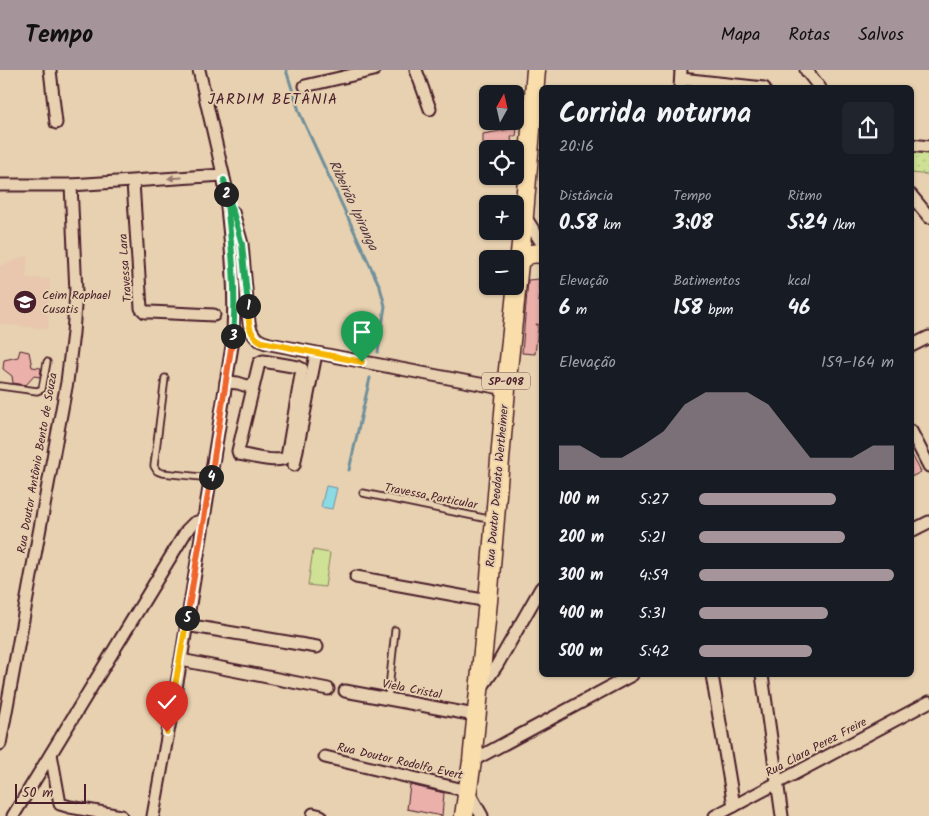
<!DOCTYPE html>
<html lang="pt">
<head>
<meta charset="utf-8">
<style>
  body { margin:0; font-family:Kalam,sans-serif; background:#20242c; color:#f1f3f6; height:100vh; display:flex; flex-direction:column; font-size:19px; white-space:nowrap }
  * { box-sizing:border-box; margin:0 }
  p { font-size:16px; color:#9ea1a6 }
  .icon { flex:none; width:28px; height:28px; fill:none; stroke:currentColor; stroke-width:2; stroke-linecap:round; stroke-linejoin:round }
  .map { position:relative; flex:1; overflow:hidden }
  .side { position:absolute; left:539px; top:15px; width:375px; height:592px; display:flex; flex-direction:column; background:#171b24; border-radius:8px; box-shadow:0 1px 4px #0004 }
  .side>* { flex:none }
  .needle { width:32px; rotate:8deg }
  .tools { position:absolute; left:479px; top:15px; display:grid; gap:10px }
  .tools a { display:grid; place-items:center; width:45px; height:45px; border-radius:8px; background:#171b24; box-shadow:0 1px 4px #0004; font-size:25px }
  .scale { position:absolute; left:15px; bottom:12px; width:71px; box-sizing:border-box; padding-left:5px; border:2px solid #4a1f2b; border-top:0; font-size:14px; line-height:18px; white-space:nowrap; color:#4a1f2b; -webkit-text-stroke:4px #e7d1b0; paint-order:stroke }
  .pin { position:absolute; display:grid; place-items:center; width:42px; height:42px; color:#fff; margin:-51px -21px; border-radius:50% 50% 50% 0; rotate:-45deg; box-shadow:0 0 5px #0007 }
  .pin .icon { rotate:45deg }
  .km { position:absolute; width:25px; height:25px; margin:-12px; border-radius:50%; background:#222; color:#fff; font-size:14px; line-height:25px; text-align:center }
  .round { display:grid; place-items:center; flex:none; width:52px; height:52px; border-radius:8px; background:#20242c }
  .headline { display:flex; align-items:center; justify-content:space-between; height:85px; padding:0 20px }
  h1 { font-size:28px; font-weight:700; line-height:38px }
  .metrics { display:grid; grid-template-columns:repeat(3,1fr); gap:8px; height:85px; padding:5px 20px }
  .metrics div { display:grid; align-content:center }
  .metrics b { font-size:21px; font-weight:700 }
  .metrics small { font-size:14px; font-weight:400 }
  .metrics p { font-size:14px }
  .chart { height:140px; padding:10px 20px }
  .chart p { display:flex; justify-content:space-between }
  .chart svg { width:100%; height:90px; margin-top:5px; fill:#a6949b; opacity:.7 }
  ul { padding:0 20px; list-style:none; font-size:16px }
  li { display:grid; grid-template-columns:80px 60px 1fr; align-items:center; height:38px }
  li i { height:12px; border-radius:6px; background:#a6949b }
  header { display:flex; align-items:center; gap:30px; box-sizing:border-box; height:70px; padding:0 25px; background:#a6949b; color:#111 }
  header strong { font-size:24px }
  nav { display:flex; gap:28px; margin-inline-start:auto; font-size:18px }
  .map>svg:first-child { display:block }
  .built { fill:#e8c7ae }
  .grass { fill:url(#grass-dots); stroke:#8c8060 }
  .pitch { fill:#cee195; stroke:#8c8060 }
  .water { fill:#8bdbe6; stroke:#71909b }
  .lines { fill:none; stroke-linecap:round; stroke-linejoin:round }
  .stream { stroke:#71909b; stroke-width:3 }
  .building { fill:#ebb0aa; stroke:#4a1f2b }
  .lane-casing { stroke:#4a1f2b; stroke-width:9 }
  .street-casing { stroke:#4a1f2b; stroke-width:15 }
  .primary-casing { stroke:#4a1f2b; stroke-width:21 }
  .lane { stroke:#e7d1b0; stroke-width:5.5 }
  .street { stroke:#e7d1b0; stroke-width:11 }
  .primary { stroke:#f9ddab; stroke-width:18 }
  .oneway { fill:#98786e }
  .split-1-casing { stroke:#fff; stroke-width:10 }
  .split-2-casing { stroke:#fff; stroke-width:10 }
  .split-3-casing { stroke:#fff; stroke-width:10 }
  .split-4-casing { stroke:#fff; stroke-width:10 }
  .split-5-casing { stroke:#fff; stroke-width:10 }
  .split-6-casing { stroke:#fff; stroke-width:10 }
  .split-1 { stroke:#f5b400; stroke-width:6 }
  .split-2 { stroke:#22a559; stroke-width:6 }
  .split-3 { stroke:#22a559; stroke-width:6 }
  .split-4 { stroke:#f0652b; stroke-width:6 }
  .split-5 { stroke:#f0652b; stroke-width:6 }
  .split-6 { stroke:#f5b400; stroke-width:6 }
  .labels { text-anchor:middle; stroke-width:4; stroke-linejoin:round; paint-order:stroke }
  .shield { fill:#e7d1b0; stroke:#795453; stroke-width:1 }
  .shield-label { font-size:11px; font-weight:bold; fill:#4a1f2b }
  .street-label { font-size:12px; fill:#4a1f2b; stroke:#e7d1b0 }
  .poi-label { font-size:12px; fill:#4a1f2b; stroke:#e7d1b0; text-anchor:start }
  .water-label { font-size:14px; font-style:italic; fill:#543b47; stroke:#e7d1b0 }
  .quarter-label { font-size:15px; letter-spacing:1px; fill:#4a1f2b; stroke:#e7d1b0 }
</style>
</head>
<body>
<header>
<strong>Tempo</strong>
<nav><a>Mapa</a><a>Rotas</a><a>Salvos</a></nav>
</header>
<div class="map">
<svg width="929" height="746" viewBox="0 0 929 746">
  <defs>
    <pattern id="grass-dots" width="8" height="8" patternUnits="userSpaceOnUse" patternTransform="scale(1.25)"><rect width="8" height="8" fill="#cee195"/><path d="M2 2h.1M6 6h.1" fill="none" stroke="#b2c181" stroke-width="1.8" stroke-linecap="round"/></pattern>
  </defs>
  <rect width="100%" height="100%" fill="#e7d1b0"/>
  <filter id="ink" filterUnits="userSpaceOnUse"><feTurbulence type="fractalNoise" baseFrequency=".02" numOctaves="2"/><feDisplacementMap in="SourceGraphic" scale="10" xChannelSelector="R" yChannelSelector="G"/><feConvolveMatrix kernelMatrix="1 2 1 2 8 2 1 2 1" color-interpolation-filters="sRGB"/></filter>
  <g filter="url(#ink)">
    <polygon class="built" points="28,185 26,208 50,209 48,259 0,254 0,196"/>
    <polygon class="grass" points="911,82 929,84 929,105 911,103"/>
    <polygon class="pitch" points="313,480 330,483 325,517 308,515"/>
    <polygon class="water" points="326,416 337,418 332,439 321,437"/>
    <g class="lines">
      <g class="stream">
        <polyline points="286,0 300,44 380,217 385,236 378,282"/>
        <polyline points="349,400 370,308"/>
      </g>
    </g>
    <g class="building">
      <polygon points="517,58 516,66 511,66 512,78 483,77 483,64"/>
      <polygon points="539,209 538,231 541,232 541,255 536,254 538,258 535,284 522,283 528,210"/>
      <polygon points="20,280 29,282 32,297 41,298 40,307 34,306 26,315 13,313 12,306 3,299 4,290 18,287"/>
      <polygon points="911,383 921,402 911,407"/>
      <polygon points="410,715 444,723 442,746 407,739"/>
    </g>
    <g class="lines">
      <g class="lane-casing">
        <g id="lane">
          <polyline points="165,308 154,396 157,401 162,403 211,408"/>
          <polyline points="0,316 37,321 42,319 47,292"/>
          <polyline points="363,423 493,450"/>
          <polyline points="388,628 395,560"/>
        </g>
      </g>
      <g class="street-casing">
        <g id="street">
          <polyline points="50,0 56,53"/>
          <polyline points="199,0 226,117"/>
          <polyline points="416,0 430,39"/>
          <polyline points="806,0 820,18"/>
          <polyline points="681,9 764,18"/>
          <polyline points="305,16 374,0"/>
          <polyline points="680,18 681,0"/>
          <polyline points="911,75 929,77"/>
          <polyline points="133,112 141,238 145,242 150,242 214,245"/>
          <polyline points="0,115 71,115 223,105"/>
          <polyline points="911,125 929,147"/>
          <path d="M233,142L242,174L249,253C252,266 257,271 270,274L506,319"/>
          <polyline points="524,145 541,172"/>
          <polyline points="911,276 929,267"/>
          <path d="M226,312L238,313L253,318L259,293L263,291L298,297L302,299L287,387C278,394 251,386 239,384L238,381L253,318"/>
          <polyline points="911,361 929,396"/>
          <polyline points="294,395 316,284"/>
          <polyline points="911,461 929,452"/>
          <polyline points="356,507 488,531"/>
          <polyline points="186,555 317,577"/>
          <polyline points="181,590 328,619"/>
          <polyline points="712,605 734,736"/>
          <polyline points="762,605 782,746"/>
          <polyline points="482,617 497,595 541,518"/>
          <polyline points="345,621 475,645"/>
          <polyline points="0,674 67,312 73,263 76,222 71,115"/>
          <polyline points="51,684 60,734 70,737 121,746"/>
          <polyline points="325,687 468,721 482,746"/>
          <polyline points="472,691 632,605"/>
          <polyline points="313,744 321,746"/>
          <polyline points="13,746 187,460 194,453 203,450"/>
          <path d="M153,746L181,590L232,276C237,220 230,165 224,110"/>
          <polyline points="715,746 929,632"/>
        </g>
      </g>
      <g class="primary-casing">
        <g id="primary">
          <path d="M519,191C527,185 531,182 541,184"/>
          <polyline points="464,746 472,691 488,531 506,319 524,145 536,0"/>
        </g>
      </g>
      <use href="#lane" class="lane"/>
      <use href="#street" class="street"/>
      <use href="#primary" class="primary"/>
    </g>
    <defs><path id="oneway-solid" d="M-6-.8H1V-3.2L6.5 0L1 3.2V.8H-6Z" transform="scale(1.25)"/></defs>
    <use class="oneway" href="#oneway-solid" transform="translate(175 108) rotate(176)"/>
  </g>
  <g class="lines" filter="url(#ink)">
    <g class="split-1-casing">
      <path id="split-1" d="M248,236C249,252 247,264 262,272L362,292"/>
    </g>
    <g class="split-2-casing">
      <polyline id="split-2" points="226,124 224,110 242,174 248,236"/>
    </g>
    <g class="split-3-casing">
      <path id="split-3" d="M226,124C231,171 237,219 233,266"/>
    </g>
    <g class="split-4-casing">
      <polyline id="split-4" points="211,407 233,266"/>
    </g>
    <g class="split-5-casing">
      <polyline id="split-5" points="187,548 211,407"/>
    </g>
    <g class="split-6-casing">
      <polyline id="split-6" points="167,662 187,548"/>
    </g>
    <use href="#split-1" class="split-1"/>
    <use href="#split-2" class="split-2"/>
    <use href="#split-3" class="split-3"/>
    <use href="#split-4" class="split-4"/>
    <use href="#split-5" class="split-5"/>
    <use href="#split-6" class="split-6"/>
  </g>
  <defs>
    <g id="school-disc" transform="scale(1.25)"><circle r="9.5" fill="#4a1f2b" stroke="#e7d1b0"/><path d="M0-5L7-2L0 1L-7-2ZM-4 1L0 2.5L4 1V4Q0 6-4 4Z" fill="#fff"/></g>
  </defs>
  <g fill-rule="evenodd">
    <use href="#school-disc" x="25" y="232"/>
  </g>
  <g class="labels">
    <rect class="shield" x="482" y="302.5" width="48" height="17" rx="4"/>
    <g class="shield-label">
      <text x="506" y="315">SP-098</text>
    </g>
    <g class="street-label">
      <text transform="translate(125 198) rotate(-94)" y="4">Travessa Lara</text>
      <text transform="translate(37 393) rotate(-80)" y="4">Rua Doutor Antônio Bento de Souza</text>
      <text transform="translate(497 416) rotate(-85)" y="4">Rua Doutor Deodato Wertheimer</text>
      <text transform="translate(431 426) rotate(11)" y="4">Travessa Particular</text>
      <text transform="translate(412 619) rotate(11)" y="4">Viela Cristal</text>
      <text transform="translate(816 677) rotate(-28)" y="4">Rua Clara Perez Freire</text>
      <text transform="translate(400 691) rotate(13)" y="4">Rua Doutor Rodolfo Evert</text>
    </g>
    <g class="poi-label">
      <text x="42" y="229">Ceim Raphael<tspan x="42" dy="14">Cusatis</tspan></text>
    </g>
    <g class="water-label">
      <text transform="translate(354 135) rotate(65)" y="5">Ribeirão Ipiranga</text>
    </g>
    <g class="quarter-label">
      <text x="273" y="34">JARDIM BETÂNIA</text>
    </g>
  </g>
</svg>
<div class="tools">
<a><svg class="needle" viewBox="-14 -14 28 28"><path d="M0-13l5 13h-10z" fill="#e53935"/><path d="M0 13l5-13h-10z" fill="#9ea1a6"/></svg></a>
<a><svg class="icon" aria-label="locate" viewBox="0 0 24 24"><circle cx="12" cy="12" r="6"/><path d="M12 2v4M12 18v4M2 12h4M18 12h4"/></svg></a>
<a>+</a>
<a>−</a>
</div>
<div class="scale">50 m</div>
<div class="pin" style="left:362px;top:292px;background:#1e9e55"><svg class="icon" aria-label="arrive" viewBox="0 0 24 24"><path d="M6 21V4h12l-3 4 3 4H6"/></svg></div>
<div class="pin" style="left:167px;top:662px;background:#d93025"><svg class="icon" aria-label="check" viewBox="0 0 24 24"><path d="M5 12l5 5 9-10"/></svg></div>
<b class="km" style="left:248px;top:236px">1</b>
<b class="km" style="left:226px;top:124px">2</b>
<b class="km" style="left:233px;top:266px">3</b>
<b class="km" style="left:211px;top:407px">4</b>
<b class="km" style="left:187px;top:548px">5</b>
<section class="side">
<div class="headline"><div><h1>Corrida noturna</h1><p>20:16</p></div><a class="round"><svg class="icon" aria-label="share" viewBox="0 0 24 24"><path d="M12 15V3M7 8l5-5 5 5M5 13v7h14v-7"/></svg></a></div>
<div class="metrics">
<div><p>Distância</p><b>0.58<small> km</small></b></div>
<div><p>Tempo</p><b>3:08</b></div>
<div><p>Ritmo</p><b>5:24<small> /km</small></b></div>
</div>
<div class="metrics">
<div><p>Elevação</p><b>6<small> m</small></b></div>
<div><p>Batimentos</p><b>158<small> bpm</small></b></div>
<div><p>kcal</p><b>46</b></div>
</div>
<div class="chart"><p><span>Elevação</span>159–164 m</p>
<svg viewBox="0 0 160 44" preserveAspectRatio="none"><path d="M0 44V32L10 32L20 38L30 38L40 32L50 25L60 12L70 6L80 6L90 6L100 12L110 25L120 38L130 38L140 38L150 32L160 32V44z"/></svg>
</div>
<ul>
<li><b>100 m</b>5:27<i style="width:70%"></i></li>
<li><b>200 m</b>5:21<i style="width:75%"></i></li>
<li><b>300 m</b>4:59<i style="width:100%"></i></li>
<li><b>400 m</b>5:31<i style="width:66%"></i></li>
<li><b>500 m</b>5:42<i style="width:58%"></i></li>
</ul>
</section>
</div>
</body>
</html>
